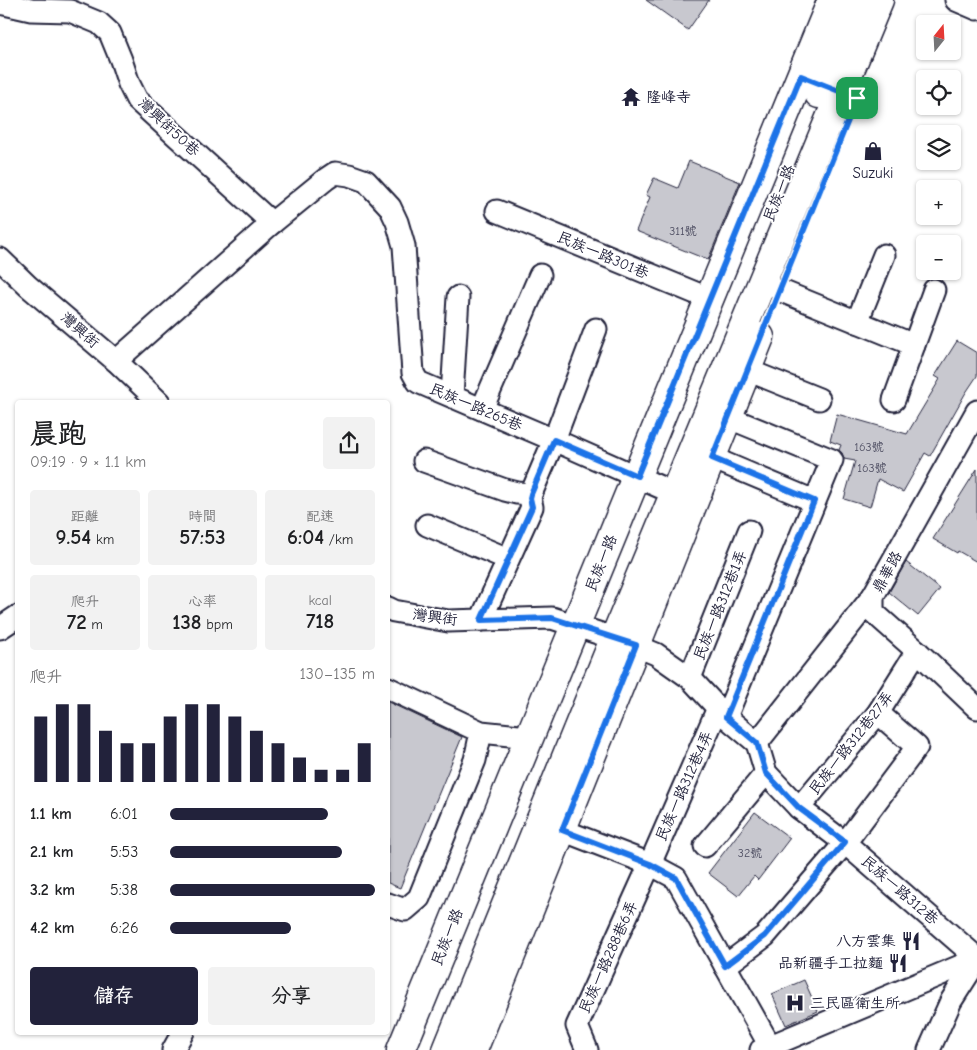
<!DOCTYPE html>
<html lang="zh-TW">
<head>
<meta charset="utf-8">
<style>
  body { margin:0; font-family:"Comic Neue","LXGW WenKai TC",sans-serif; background:#f2f2f2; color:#202124; height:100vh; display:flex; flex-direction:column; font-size:19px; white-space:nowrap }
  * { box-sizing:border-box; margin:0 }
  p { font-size:16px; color:#757577 }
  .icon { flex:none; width:28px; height:28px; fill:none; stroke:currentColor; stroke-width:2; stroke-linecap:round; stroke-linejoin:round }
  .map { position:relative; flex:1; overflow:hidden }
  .side { position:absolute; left:15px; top:400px; width:375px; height:635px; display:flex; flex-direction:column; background:#fff; border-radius:5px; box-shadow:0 1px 4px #0004 }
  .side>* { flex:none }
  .needle { width:32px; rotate:18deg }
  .fabs { position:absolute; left:916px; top:15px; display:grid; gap:10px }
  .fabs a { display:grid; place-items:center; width:45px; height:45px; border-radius:5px; background:#fff; box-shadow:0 1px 4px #0004; font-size:25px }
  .pin { position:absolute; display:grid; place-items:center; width:42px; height:42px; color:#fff; margin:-21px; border-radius:10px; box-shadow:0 2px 8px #0006 }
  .round { display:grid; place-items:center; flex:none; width:52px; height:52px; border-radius:5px; background:#f2f2f2 }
  .headline { display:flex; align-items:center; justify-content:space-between; height:85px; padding:0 15px }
  h1 { font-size:28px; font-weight:700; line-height:38px }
  .metrics { display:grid; grid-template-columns:repeat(3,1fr); gap:8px; height:85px; padding:5px 15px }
  .metrics div { display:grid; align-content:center; border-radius:5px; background:#f2f2f2; text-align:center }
  .metrics b { font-size:21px; font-weight:700 }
  .metrics small { font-size:14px; font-weight:400 }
  .metrics p { font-size:14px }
  .chart { height:140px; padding:10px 15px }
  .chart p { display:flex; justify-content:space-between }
  .chart svg { width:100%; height:90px; margin-top:5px; stroke:#22223b; stroke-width:6 }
  .cta { display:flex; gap:10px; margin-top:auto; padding:10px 15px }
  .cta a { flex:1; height:58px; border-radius:5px; background:#22223b; color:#fff; font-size:20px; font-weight:700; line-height:58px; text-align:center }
  .cta a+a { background:#f2f2f2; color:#202124 }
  ul { padding:0 15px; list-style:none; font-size:16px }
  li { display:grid; grid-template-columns:80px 60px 1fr; align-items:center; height:38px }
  li i { height:12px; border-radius:6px; background:#22223b }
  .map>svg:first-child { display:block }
  .building { fill:#c8c8cf; stroke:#22223b }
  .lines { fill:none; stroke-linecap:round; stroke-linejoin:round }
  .minor-casing { stroke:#22223b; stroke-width:25 }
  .major-casing { stroke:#22223b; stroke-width:31 }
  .minor { stroke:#fff; stroke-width:21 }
  .major { stroke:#fff; stroke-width:28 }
  .route-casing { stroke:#fff; stroke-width:10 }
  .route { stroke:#1a73e8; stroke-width:6 }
  .labels { text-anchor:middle; stroke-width:4; stroke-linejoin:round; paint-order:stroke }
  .number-label { font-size:12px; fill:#4c4c60 }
  .poi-label { font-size:15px; fill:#22223b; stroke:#fff; text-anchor:start }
  .street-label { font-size:15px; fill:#22223b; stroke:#fff }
</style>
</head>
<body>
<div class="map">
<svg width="977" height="1050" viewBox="0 0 977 1050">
  <rect width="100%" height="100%" fill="#fff"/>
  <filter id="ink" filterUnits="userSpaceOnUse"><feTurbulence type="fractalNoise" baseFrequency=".02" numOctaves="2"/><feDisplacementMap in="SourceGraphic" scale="10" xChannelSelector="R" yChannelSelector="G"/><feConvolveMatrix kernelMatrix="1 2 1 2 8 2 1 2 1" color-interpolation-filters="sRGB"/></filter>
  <g filter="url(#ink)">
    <g class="building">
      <polygon points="646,0 709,0 688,30"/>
      <polygon points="689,161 740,182 708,260 636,231 650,197 646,195 654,178 678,188"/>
      <polygon points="957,341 977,353 977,376 965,394 930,456 925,453 903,492 878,479 870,507 844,499 855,461 844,459 842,453 839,450 841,445 830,441 837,414 907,434 940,379 935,376"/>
      <polygon points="977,469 977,562 958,551 957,553 933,539"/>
      <polygon points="906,562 940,589 918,616 889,592"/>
      <polygon points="388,702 462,737 400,888 388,883"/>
      <polygon points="755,812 790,838 758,880 754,876 738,896 708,873"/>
      <polygon points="804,980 818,1011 786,1025 772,994"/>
    </g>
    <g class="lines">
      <g class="minor-casing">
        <g id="minor">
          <polyline points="956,0 977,9"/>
          <polyline points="0,3 31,10 70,11 99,23 110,33 121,60 129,84 137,100 272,223"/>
          <polyline points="497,211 710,299"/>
          <polyline points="0,259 28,286 116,361 159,402"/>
          <polyline points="779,290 914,345"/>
          <polyline points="857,322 884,255"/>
          <polyline points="116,361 272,223 326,179 335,173 349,175 366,181 390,207 397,222 404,246 413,373 418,382 554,440 660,487"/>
          <polyline points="747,370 819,399"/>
          <polyline points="452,396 458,297"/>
          <polyline points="894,400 934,290"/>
          <polyline points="482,409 540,275"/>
          <polyline points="977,411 873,596 873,612 917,651 977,708"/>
          <polyline points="712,458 814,501"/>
          <polyline points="424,461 505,490 517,493 531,494"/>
          <polyline points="427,525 508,559"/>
          <polyline points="388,608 394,611 448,621 552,618 601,634 615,637 656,654 690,678 726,717 757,743 766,773 799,808 845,843 977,958"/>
          <polyline points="481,620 532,507 530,498 531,494 554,440 596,329"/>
          <polyline points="0,628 18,616"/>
          <polyline points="690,678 749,531"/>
          <polyline points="388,688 481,732 529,737"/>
          <polyline points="726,717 832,460 727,417"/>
          <polyline points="757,743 873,596"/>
          <polyline points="799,808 878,713 917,651"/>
          <polyline points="562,830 650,864 676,878 770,1046"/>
          <polyline points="705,846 766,773"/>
          <polyline points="388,904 405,910 419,898 475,760 481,732"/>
          <polyline points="725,966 765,936 845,843 917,747 878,713"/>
          <polyline points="173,1050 183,1032"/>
          <polyline points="587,1050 577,1026 650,864 718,708"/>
          <polyline points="761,1050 977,959"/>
          <polyline points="929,1050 951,1001 977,960"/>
        </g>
      </g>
      <g class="major-casing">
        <g id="major">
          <polyline points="819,94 857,0"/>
          <polyline points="401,1050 832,0"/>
          <polyline points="447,1050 615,637 879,0"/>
          <polyline points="473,1050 760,337"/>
        </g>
      </g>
      <use href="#minor" class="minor"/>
      <use href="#major" class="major"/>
    </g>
  </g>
  <g class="lines" filter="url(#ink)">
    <g class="route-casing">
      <polygon id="route" points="801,76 857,98 712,458 814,501 726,717 757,743 766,773 799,808 845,842 765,936 725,966 676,878 650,864 562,830 636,645 552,618 481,620 532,507 530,498 531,494 554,440 637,476"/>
    </g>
    <use href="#route" class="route"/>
  </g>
  <defs>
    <g id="temple-bare" transform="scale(1.5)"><path d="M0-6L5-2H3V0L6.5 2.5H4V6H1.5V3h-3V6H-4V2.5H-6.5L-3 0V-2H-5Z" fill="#22223b" stroke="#fff" stroke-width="2.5" paint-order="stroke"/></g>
    <g id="shop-bare" transform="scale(1.5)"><path d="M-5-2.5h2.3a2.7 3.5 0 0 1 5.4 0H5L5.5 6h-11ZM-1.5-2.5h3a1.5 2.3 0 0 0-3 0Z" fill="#22223b" stroke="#fff" stroke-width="2.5" paint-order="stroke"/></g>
    <g id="restaurant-bare" transform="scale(1.5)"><path d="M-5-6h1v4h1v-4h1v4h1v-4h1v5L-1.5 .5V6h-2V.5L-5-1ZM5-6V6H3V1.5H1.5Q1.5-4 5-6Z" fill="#22223b" stroke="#fff" stroke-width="2.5" paint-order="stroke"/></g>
    <g id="hospital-bare" transform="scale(1.5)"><path d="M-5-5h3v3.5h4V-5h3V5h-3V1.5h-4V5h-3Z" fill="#22223b" stroke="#fff" stroke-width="2.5" paint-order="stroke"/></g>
  </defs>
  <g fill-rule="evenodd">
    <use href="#temple-bare" x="631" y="97"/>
    <use href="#shop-bare" x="873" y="151"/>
    <use href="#restaurant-bare" x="911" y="941"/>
    <use href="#restaurant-bare" x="898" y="963"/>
    <use href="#hospital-bare" x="795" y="1003"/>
  </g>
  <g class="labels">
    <g class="number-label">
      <text x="683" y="235">311號</text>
      <text x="869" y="451">163號</text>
      <text x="872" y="472">163號</text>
      <text x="750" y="857">32號</text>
    </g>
    <g class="poi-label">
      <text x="646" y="102">隆峰寺</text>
      <text x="873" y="178" text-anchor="middle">Suzuki</text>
      <text x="896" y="946" text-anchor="end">八方雲集</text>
      <text x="883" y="968" text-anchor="end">品新疆手工拉麵</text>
      <text x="810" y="1008">三民區衛生所</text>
    </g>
    <g class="street-label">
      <text transform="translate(169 127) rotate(43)" y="5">灣興街50巷</text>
      <text transform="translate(779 193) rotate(-68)" y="5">民族一路</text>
      <text transform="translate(603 255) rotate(23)" y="5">民族一路301巷</text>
      <text transform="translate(80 330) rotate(41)" y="5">灣興街</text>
      <text transform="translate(476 407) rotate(23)" y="5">民族一路265巷</text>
      <text transform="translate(601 563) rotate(-68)" y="5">民族一路</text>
      <text transform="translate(887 572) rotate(-61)" y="5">鼎華路</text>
      <text transform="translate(720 605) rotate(-68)" y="5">民族一路312巷1弄</text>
      <text transform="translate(435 617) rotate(7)" y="5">灣興街</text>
      <text transform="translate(851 743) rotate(-52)" y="5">民族一路312巷27弄</text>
      <text transform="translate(684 786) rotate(-66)" y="5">民族一路312巷4弄</text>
      <text transform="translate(900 890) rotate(41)" y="5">民族一路312巷</text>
      <text transform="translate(447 937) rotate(-68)" y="5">民族一路</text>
      <text transform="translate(608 957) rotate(-66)" y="5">民族一路288巷6弄</text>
    </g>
  </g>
</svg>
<div class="fabs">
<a><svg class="needle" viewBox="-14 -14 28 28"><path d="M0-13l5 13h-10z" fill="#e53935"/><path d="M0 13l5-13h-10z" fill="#757577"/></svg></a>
<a><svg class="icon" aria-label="locate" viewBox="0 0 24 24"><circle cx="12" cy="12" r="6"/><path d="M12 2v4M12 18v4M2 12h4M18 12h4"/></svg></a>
<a><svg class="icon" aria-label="layers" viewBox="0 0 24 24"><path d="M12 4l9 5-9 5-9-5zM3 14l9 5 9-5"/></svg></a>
<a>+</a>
<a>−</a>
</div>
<div class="pin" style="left:857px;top:98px;background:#1e9e55"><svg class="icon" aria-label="arrive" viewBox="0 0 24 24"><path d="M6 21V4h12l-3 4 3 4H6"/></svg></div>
<section class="side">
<div class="headline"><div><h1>晨跑</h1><p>09:19 · 9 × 1.1 km</p></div><a class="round"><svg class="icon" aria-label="share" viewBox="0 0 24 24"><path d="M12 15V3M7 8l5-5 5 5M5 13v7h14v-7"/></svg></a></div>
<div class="metrics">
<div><p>距離</p><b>9.54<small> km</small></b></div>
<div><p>時間</p><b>57:53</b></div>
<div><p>配速</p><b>6:04<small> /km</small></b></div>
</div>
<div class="metrics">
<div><p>爬升</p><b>72<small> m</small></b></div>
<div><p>心率</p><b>138<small> bpm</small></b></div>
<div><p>kcal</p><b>718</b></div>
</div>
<div class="chart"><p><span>爬升</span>130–135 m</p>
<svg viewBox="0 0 160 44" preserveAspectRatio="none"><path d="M5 44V12M15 44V6M25 44V6M35 44V19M45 44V25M55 44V25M65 44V12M75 44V6M85 44V6M95 44V12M105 44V19M115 44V25M125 44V32M135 44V38M145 44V38M155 44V25"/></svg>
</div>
<ul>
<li><b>1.1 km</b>6:01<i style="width:77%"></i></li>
<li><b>2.1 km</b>5:53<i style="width:84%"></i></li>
<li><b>3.2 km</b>5:38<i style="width:100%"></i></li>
<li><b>4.2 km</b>6:26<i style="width:59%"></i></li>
</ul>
<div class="cta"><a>儲存</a><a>分享</a></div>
</section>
</div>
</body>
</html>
